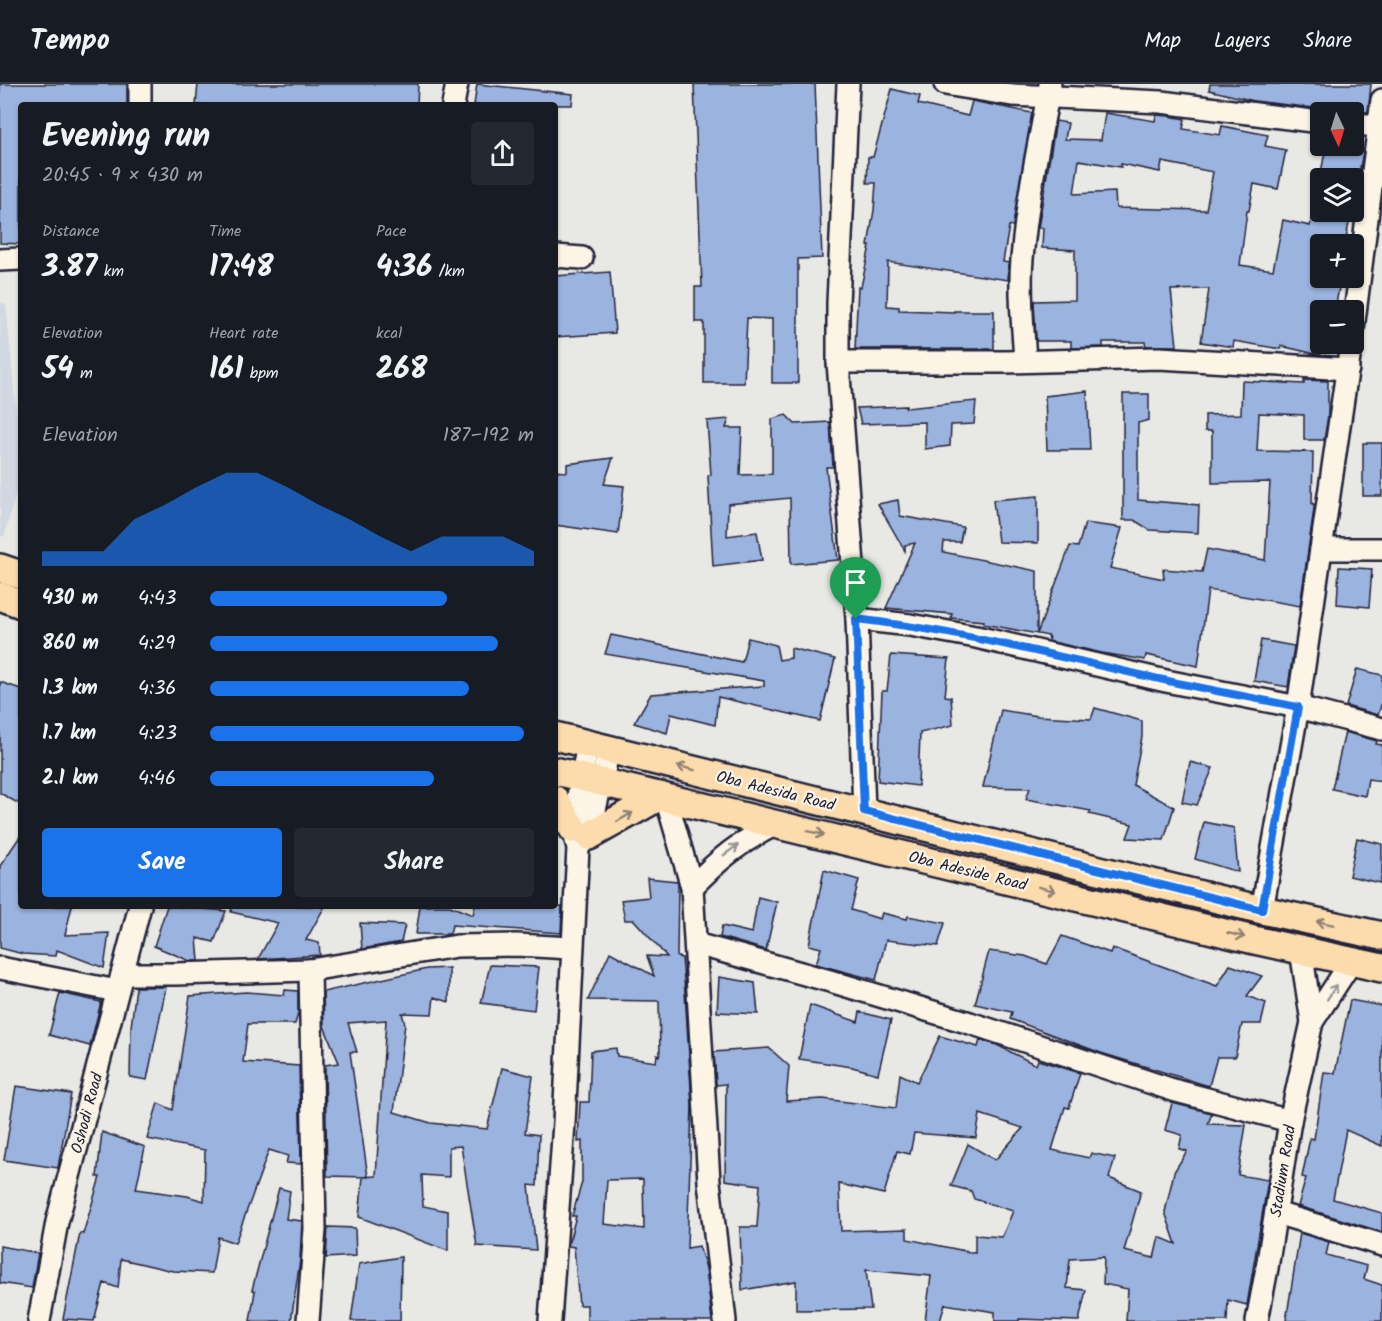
<!DOCTYPE html>
<html lang="en">
<head>
<meta charset="utf-8">
<style>
  body { margin:0; font-family:Kalam,sans-serif; background:#242831; color:#f1f3f6; height:100vh; display:flex; flex-direction:column; font-size:22px; white-space:nowrap }
  * { box-sizing:border-box; margin:0 }
  p { font-size:20px; color:#9ea1a6 }
  .icon { flex:none; width:33px; height:33px; fill:none; stroke:currentColor; stroke-width:2; stroke-linecap:round; stroke-linejoin:round }
  .map { position:relative; flex:1; overflow:hidden }
  .side { position:absolute; left:18px; top:18px; width:540px; height:807px; display:flex; flex-direction:column; background:#171b24; border-radius:6px; box-shadow:0 2px 4px #0004 }
  .side>* { flex:none }
  .needle { width:39px; rotate:176deg }
  .fabs { position:absolute; left:1310px; top:18px; display:grid; gap:12px }
  .fabs a { display:grid; place-items:center; width:54px; height:54px; border-radius:6px; background:#171b24; box-shadow:0 2px 4px #0004; font-size:30px }
  .pin { position:absolute; display:grid; place-items:center; width:51px; height:51px; color:#fff; margin:-62px -26px; border-radius:50% 50% 50% 0; rotate:-45deg; box-shadow:0 0 6px #0007 }
  .pin .icon { rotate:45deg }
  .round { display:grid; place-items:center; flex:none; width:63px; height:63px; border-radius:6px; background:#242831 }
  .head { display:flex; align-items:center; justify-content:space-between; height:102px; padding:0 24px }
  h1 { font-size:33px; font-weight:700; line-height:45px }
  .metrics { display:grid; grid-template-columns:repeat(3,1fr); gap:9px; height:102px; padding:6px 24px }
  .metrics div { display:grid; align-content:center }
  .metrics b { font-size:30px; font-weight:700 }
  .metrics small { font-size:16px; font-weight:400 }
  .metrics p { font-size:16px }
  .chart { height:168px; padding:12px 24px }
  .chart p { display:flex; justify-content:space-between }
  .chart svg { width:100%; height:108px; margin-top:6px; fill:#1a73e8; opacity:.7 }
  .cta { display:flex; gap:12px; margin-top:auto; padding:12px 24px }
  .cta a { flex:1; height:69px; border-radius:6px; background:#1a73e8; color:#fff; font-size:24px; font-weight:700; line-height:69px; text-align:center }
  .cta a+a { background:#242831; color:#f1f3f6 }
  ul { padding:0 24px; list-style:none; font-size:20px }
  li { display:grid; grid-template-columns:96px 72px 1fr; align-items:center; height:45px }
  li i { height:15px; border-radius:8px; background:#1a73e8 }
  header { display:flex; align-items:center; gap:36px; box-sizing:border-box; height:84px; padding:0 30px; background:#171b24; border-bottom:2px solid #363941 }
  header strong { font-size:28px }
  nav { display:flex; gap:33px; margin-inline-start:auto; font-size:21px }
  .map>svg:first-child { display:block }
  .built { fill:#d1d8e2 }
  .building { fill:#9ab3df; stroke:#22223b; stroke-width:1.5; fill-rule:evenodd }
  .lines { fill:none; stroke-linecap:round; stroke-linejoin:round }
  .minor-casing { stroke:#22223b; stroke-width:26 }
  .major-casing { stroke:#22223b; stroke-width:32 }
  .minor { stroke:#fcf5e5; stroke-width:21 }
  .major { stroke:#fcdcac; stroke-width:27 }
  .oneway { stroke:#8f7f74 }
  .oneway2 { stroke:#9a9698 }
  .route-casing { stroke:#fff; stroke-width:12 }
  .route { stroke:#1a73e8; stroke-width:8 }
  .labels { text-anchor:middle; stroke-width:4.5; stroke-linejoin:round; paint-order:stroke }
  .street-label { font-size:16px; fill:#22223b; stroke:#fcf5e5 }
</style>
</head>
<body>
<header>
<strong>Tempo</strong>
<nav><a>Map</a><a>Layers</a><a>Share</a></nav>
</header>
<div class="map">
<svg width="1382" height="1237" viewBox="0 0 1382 1237">
  <rect width="100%" height="100%" fill="#e8e8e4"/>
  <filter id="ink" filterUnits="userSpaceOnUse"><feTurbulence type="fractalNoise" baseFrequency=".0167" numOctaves="2"/><feDisplacementMap in="SourceGraphic" scale="12" xChannelSelector="R" yChannelSelector="G"/><feConvolveMatrix kernelMatrix="1 2 1 2 8 2 1 2 1" color-interpolation-filters="sRGB"/></filter>
  <g filter="url(#ink)">
    <polygon class="built" points="0,219 6,220 20,367 17,405 4,453 0,451"/>
    <g class="building">
      <polygon points="0,0 127,0 127,21 21,21 21,160 0,159"/>
      <polygon points="198,0 418,0 417,21 196,21"/>
      <polygon points="477,0 573,10 572,21 474,21"/>
      <polygon points="694,0 815,0 822,174 798,175 798,299 772,299 772,235 747,234 744,299 704,299 704,238 695,238 695,203 702,203"/>
      <polygon points="1210,0 1371,0 1370,11 1368,28 1328,28 1322,25 1254,17 1209,6"/>
      <polygon points="892,5 920,12 918,20 968,32 972,17 1032,29 1013,142 1009,142 1003,178 1009,179 1008,196 888,178 887,222 899,223 899,226 954,228 954,227 994,227 994,265 855,265 858,203 861,203 870,162 868,162 874,126 876,99 867,99 868,73 873,73"/>
      <path d="M1105,29L1155,37L1156,31L1169,32L1185,35L1183,45L1220,51L1222,42L1268,51L1265,62L1286,66L1278,105L1254,100L1249,127H1247L1240,181L1273,186L1283,136L1310,142L1313,128H1351L1345,160H1320V194L1340,198L1335,226H1320V271L1281,262V265L1234,257L1233,263L1201,258L1209,205L1171,206L1177,262H1146L1145,258H1103V263L1071,264V257H1036L1034,217L1075,216V166L1042,164L1043,144H1038L1056,37L1068,39L1065,55L1101,56ZM1079,76L1121,83V80L1160,88L1162,78L1213,88L1206,126L1116,124L1115,108L1074,110Z"/>
      <polygon points="1326,62 1363,68 1358,94 1320,94"/>
      <polygon points="610,188 615,249 555,253 555,192"/>
      <polygon points="1304,296 1328,297 1328,332 1324,356 1304,356 1304,331 1259,329 1257,367 1313,368 1312,420 1314,420 1314,425 1300,522 1208,506 1198,582 1146,571 1145,576 1102,569 1048,557 1049,552 983,540 984,537 951,534 952,530 886,524 915,459 905,461 905,467 878,420 898,416 900,432 963,443 960,458 944,458 943,468 1037,487 1037,550 1070,462 1078,463 1085,439 1122,444 1110,484 1164,495 1163,485 1202,488 1207,465 1265,476 1270,398 1212,399 1212,347 1205,347 1205,331 1241,330 1242,297 1304,300"/>
      <polygon points="1087,307 1090,366 1047,366 1045,312"/>
      <polygon points="1123,310 1149,310 1149,336 1138,339 1138,416 1199,421 1198,449 1150,446 1134,436 1123,436"/>
      <polygon points="976,317 974,340 951,341 950,362 925,365 925,338 861,340 857,324 906,322 906,324"/>
      <polygon points="786,331 795,340 830,338 833,383 826,383 838,476 791,480 790,414 728,420 727,452 757,448 762,476 713,482 708,392 711,391 707,337 729,335 726,344 742,344 740,391 772,390 772,335"/>
      <rect x="1363" y="359" width="19" height="53"/>
      <polygon points="613,374 604,400 624,402 618,450 555,441 555,387 567,388 567,380"/>
      <polygon points="1038,412 1038,459 998,458 993,416"/>
      <polygon points="1339,483 1372,485 1369,523 1337,520"/>
      <polygon points="611,551 742,578 748,554 776,561 779,576 791,574 791,564 835,575 820,637 718,613 715,641 671,630 667,649 634,639 651,610 764,602 764,597 605,570"/>
      <polygon points="1261,556 1294,562 1288,603 1254,597"/>
      <polygon points="891,571 949,575 945,612 951,613 953,641 920,649 918,702 878,697 882,607 887,607"/>
      <polygon points="1357,585 1382,591 1382,618 1378,631 1346,622"/>
      <polygon points="0,598 21,605 21,721 0,709"/>
      <polygon points="1095,624 1142,637 1142,653 1133,701 1174,723 1164,756 1127,754 1132,740 1089,730 1091,727 1026,715 1030,704 983,703 1001,626 1038,632 1091,635"/>
      <polygon points="1345,648 1377,657 1376,660 1382,661 1382,697 1368,695 1365,712 1332,705"/>
      <polygon points="1190,678 1213,684 1197,721 1182,718"/>
      <polygon points="1204,738 1234,744 1238,788 1195,775"/>
      <polygon points="21,751 21,822 72,822 65,851 109,849 104,884 57,866 56,872 23,870 0,864 0,782"/>
      <polygon points="1357,754 1382,760 1382,788 1380,799 1349,792"/>
      <polygon points="824,786 859,796 851,826 880,835 882,829 907,835 908,832 945,839 938,862 886,856 876,896 816,880 821,864 809,861"/>
      <path d="M647,794L677,797L678,799L677,873L682,874L685,908L692,1021L687,1164L699,1162L706,1184L712,1237H587V1221H579L574,1163L568,1162L576,1132H572L582,1098V1057L578,1058L580,1018H589L591,967L616,964L617,972L656,978L657,971L660,972L659,917L588,916L610,868L654,892L647,872L667,873L634,836H625L621,816L649,813ZM643,1095L644,1145L604,1140L607,1096Z"/>
      <polygon points="758,813 777,818 766,866 720,853 722,842 752,849"/>
      <polygon points="167,822 226,827 214,858 197,854 199,877 190,877 154,862"/>
      <polygon points="232,822 325,822 306,856 319,859 320,871 258,875 278,839 231,828"/>
      <polygon points="420,822 450,822 473,831 475,822 562,822 561,849 452,841 450,850 416,850"/>
      <polygon points="360,839 405,841 401,858 362,865"/>
      <polygon points="1062,852 1110,869 1112,864 1217,902 1230,881 1262,892 1247,912 1266,919 1261,940 1242,940 1235,973 1217,973 1209,1002 1101,969 1010,935 1012,928 975,920 989,867 1025,872 1047,880"/>
      <polygon points="490,881 539,883 534,926 481,919"/>
      <polygon points="449,884 449,918 434,913 432,930 402,929 405,940 394,1028 431,1039 487,1045 502,984 533,992 525,1049 539,1051 537,1102 529,1101 536,1166 477,1162 461,1062 449,1063 449,1093 422,1091 423,1122 448,1127 448,1167 359,1133 363,1093 376,1092 386,936 348,939 357,968 350,968 368,1093 327,1092 325,984 325,981 339,979 324,942 323,908 427,885"/>
      <polygon points="719,893 755,899 758,930 717,928"/>
      <polygon points="136,903 166,903 147,996 130,993 131,943"/>
      <polygon points="285,906 298,907 298,930 295,940 248,940 243,978 299,982 301,1080 286,1079 288,1072 269,1066 235,1159 218,1153 212,1189 173,1187 121,1175 118,1204 104,1199 94,1237 63,1235 80,1149 83,1150 100,1093 97,1093 102,1048 145,1063 136,1105 187,1112 204,1117 205,1066 147,1055 158,1019 173,1026 190,912 246,908 284,911"/>
      <polygon points="60,909 101,918 90,962 49,951"/>
      <polygon points="1350,916 1382,922 1382,1062 1346,1046 1333,1115 1382,1129 1382,1148 1298,1122 1306,1094 1302,1093 1310,1054 1314,1055 1324,988 1335,989"/>
      <polygon points="810,921 858,938 860,928 891,936 878,990 852,983 799,975"/>
      <path d="M940,952L978,963L980,956L997,961L1036,981L1038,976L1080,989L1069,1024L1065,1023L1052,1066L1089,1074L1091,1069L1115,1074L1109,1094L1141,1107L1124,1167L1154,1174L1159,1153L1176,1160L1165,1128L1174,1088L1187,1067L1179,1065L1182,1051L1165,1046L1172,1019L1212,1029L1208,1040L1246,1041L1238,1091L1268,1096L1247,1221L1228,1216L1227,1237H1126L1128,1205L1103,1200L1104,1173L1070,1175L1067,1204L1086,1206L1079,1237L1019,1235V1237H995V1228L945,1220L940,1237H925L931,1192L866,1186L871,1225L796,1226V1197L742,1206L740,1143H757L760,1101L725,1096L726,1000L716,1001L714,968L769,964L789,982L786,1017L823,1015L896,1024L900,990L917,998ZM980,1030L1023,1044L995,1076L968,1060L951,1102L971,1107L974,1115L1013,1127L1002,1153L975,1151V1169L907,1155V1145L841,1147L839,1100L884,1110L897,1067L910,1070L914,1049L976,1054Z"/>
      <polygon points="16,1002 71,1010 58,1084 4,1076"/>
      <polygon points="279,1104 290,1107 286,1135 302,1137 300,1176 291,1237 250,1237 255,1207 252,1206"/>
      <polygon points="328,1143 355,1144 356,1172 326,1174"/>
      <polygon points="1300,1149 1329,1158 1326,1171 1367,1182 1364,1195 1382,1201 1382,1237 1286,1237"/>
      <polygon points="0,1162 38,1169 32,1204 0,1199"/>
      <polygon points="401,1173 400,1237 351,1237 359,1180"/>
    </g>
    <g class="lines">
      <g class="minor-casing">
        <g id="minor">
          <polyline points="848,0 838,219 838,278 857,535 864,727"/>
          <polyline points="945,0 1012,11 1161,18 1320,38"/>
          <polyline points="140,21 140,0"/>
          <polyline points="453,21 457,0"/>
          <polyline points="1353,40 1382,42"/>
          <polyline points="555,172 582,174"/>
          <polyline points="0,176 21,175"/>
          <polyline points="1353,245 1382,16"/>
          <path d="M1025,276C1023,243 1019,208 1022,175C1027,115 1039,59 1050,1"/>
          <polyline points="838,278 1005,278 1159,274 1348,285"/>
          <polyline points="1321,465 1382,465"/>
          <polyline points="857,535 910,541 976,553 1166,597 1298,623 1382,645"/>
          <polyline points="666,714 692,803 709,1098 725,1237"/>
          <polyline points="582,759 589,752 609,665"/>
          <path d="M692,803C720,774 740,758 776,740"/>
          <polyline points="1262,826 1298,623 1351,260"/>
          <polyline points="696,860 830,897 970,939 1173,1006 1290,1037"/>
          <polyline points="1301,866 1312,938"/>
          <polyline points="0,884 117,907"/>
          <polyline points="122,890 175,890 310,886 457,862 517,861 571,864"/>
          <polyline points="1276,1129 1382,1161"/>
          <polyline points="39,1237 57,1138 140,822"/>
          <polyline points="308,1237 315,1145 310,886"/>
          <polyline points="550,1237 564,1039 578,764 573,745 581,694 588,662"/>
          <polyline points="1257,1237 1267,1184 1290,1037 1312,938 1351,878"/>
        </g>
      </g>
      <g class="major-casing">
        <g id="major">
          <polyline points="0,484 21,491"/>
          <polyline points="0,512 21,520"/>
          <polyline points="555,652 1262,826 1382,852"/>
          <polyline points="555,687 1254,856 1382,884"/>
          <polyline points="555,716 573,745"/>
          <polyline points="589,752 660,712"/>
        </g>
      </g>
      <use href="#minor" class="minor"/>
      <use href="#major" class="major"/>
    </g>
    <defs><path id="oneway-shaft" d="M-6 0H5M1.5-3L5.5 0L1.5 3" fill="none" stroke-width="1.6" stroke-linecap="round" stroke-linejoin="round" transform="scale(1.5)"/></defs>
    <g class="oneway">
      <use href="#oneway-shaft" transform="translate(686 684) rotate(-166)"/>
      <use href="#oneway-shaft" transform="translate(625 733) rotate(-30)"/>
      <use href="#oneway-shaft" transform="translate(816 749) rotate(13)"/>
      <use href="#oneway-shaft" transform="translate(1047 805) rotate(14)"/>
      <use href="#oneway-shaft" transform="translate(1325 839) rotate(-168)"/>
      <use href="#oneway-shaft" transform="translate(1236 851) rotate(14)"/>
    </g>
    <g class="oneway2">
      <use href="#oneway-shaft" transform="translate(731 766) rotate(-36)"/>
      <use href="#oneway-shaft" transform="translate(1332 908) rotate(-57)"/>
    </g>
  </g>
  <g class="lines" filter="url(#ink)">
    <g class="route-casing">
      <path id="route" d="M856,535C961,547 1062,574 1164,596C1209,606 1254,614 1298,623L1262,826L864,727Z"/>
    </g>
    <use href="#route" class="route"/>
  </g>
  <g class="labels">
    <g class="street-label">
      <text transform="translate(776 706) rotate(14)" y="6">Oba Adesida Road</text>
      <text transform="translate(968 786) rotate(14)" y="6">Oba Adeside Road</text>
      <text transform="translate(86 1029) rotate(-75)" y="6">Oshodi Road</text>
      <text transform="translate(1282 1087) rotate(-81)" y="6">Stadium Road</text>
    </g>
  </g>
</svg>
<div class="fabs">
<a><svg class="needle" viewBox="-14 -14 28 28"><path d="M0-13l5 13h-10z" fill="#e53935"/><path d="M0 13l5-13h-10z" fill="#9ea1a6"/></svg></a>
<a><svg class="icon" aria-label="layers" viewBox="0 0 24 24"><path d="M12 4l9 5-9 5-9-5zM3 14l9 5 9-5"/></svg></a>
<a>+</a>
<a>−</a>
</div>
<div class="pin" style="left:856px;top:535px;background:#1e9e55"><svg class="icon" aria-label="arrive" viewBox="0 0 24 24"><path d="M6 21V4h12l-3 4 3 4H6"/></svg></div>
<section class="side">
<div class="head"><div><h1>Evening run</h1><p>20:45 · 9 × 430 m</p></div><a class="round"><svg class="icon" aria-label="share" viewBox="0 0 24 24"><path d="M12 15V3M7 8l5-5 5 5M5 13v7h14v-7"/></svg></a></div>
<div class="metrics">
<div><p>Distance</p><b>3.87<small> km</small></b></div>
<div><p>Time</p><b>17:48</b></div>
<div><p>Pace</p><b>4:36<small> /km</small></b></div>
</div>
<div class="metrics">
<div><p>Elevation</p><b>54<small> m</small></b></div>
<div><p>Heart rate</p><b>161<small> bpm</small></b></div>
<div><p>kcal</p><b>268</b></div>
</div>
<div class="chart"><p><span>Elevation</span>187–192 m</p>
<svg viewBox="0 0 160 44" preserveAspectRatio="none"><path d="M0 44V38L10 38L20 38L30 25L40 19L50 12L60 6L70 6L80 12L90 19L100 25L110 32L120 38L130 32L140 32L150 32L160 38V44z"/></svg>
</div>
<ul>
<li><b>430 m</b>4:43<i style="width:73%"></i></li>
<li><b>860 m</b>4:29<i style="width:89%"></i></li>
<li><b>1.3 km</b>4:36<i style="width:80%"></i></li>
<li><b>1.7 km</b>4:23<i style="width:97%"></i></li>
<li><b>2.1 km</b>4:46<i style="width:69%"></i></li>
</ul>
<div class="cta"><a>Save</a><a>Share</a></div>
</section>
</div>
</body>
</html>
